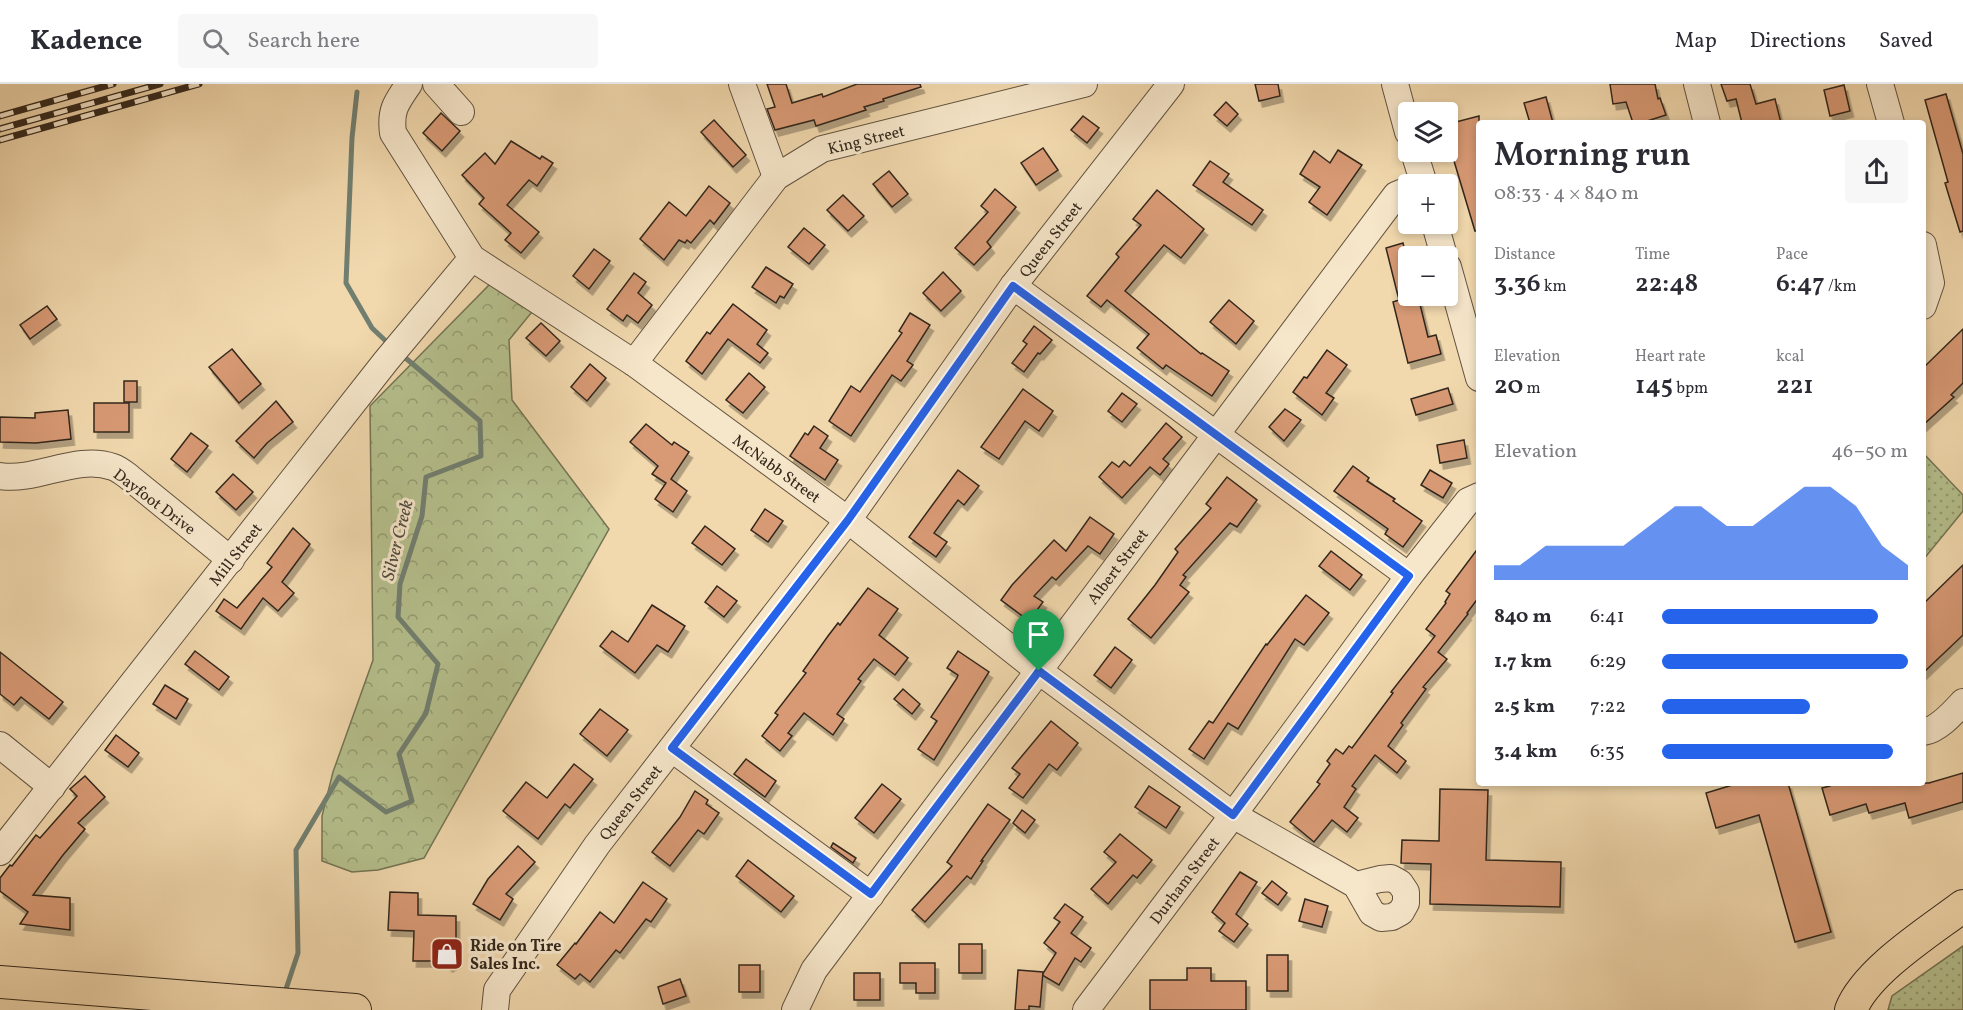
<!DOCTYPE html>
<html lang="en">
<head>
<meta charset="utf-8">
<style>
  body { margin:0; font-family:Vollkorn,serif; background:#f7f7f7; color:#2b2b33; height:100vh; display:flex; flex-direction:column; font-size:22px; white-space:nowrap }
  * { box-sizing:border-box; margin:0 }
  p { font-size:20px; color:#7c7c81 }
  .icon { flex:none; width:33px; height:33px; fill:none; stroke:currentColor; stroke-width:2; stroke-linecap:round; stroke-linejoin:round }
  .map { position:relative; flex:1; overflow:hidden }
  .side { position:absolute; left:1476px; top:36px; width:450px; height:666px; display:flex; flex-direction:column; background:#fff; border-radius:6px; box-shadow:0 3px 9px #0003 }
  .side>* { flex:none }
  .tools { position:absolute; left:1398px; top:18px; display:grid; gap:12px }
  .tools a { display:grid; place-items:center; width:60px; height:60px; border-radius:6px; background:#fff; box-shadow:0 3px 9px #0003; font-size:30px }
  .pin { position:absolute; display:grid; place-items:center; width:51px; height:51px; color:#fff; margin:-62px -26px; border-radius:50% 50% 50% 0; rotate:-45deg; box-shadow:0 0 6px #0007 }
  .pin .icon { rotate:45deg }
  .round { display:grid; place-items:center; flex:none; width:63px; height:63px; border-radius:6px; background:#f7f7f7 }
  .overview { display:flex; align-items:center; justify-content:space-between; height:102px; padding:0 18px }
  h1 { font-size:33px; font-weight:600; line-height:45px }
  .figures { display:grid; grid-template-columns:repeat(3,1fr); gap:9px; height:102px; padding:6px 18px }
  .figures div { display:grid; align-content:center }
  .figures b { font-size:26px; font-weight:600 }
  .figures small { font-size:16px; font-weight:400 }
  .figures p { font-size:16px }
  .chart { height:168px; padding:12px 18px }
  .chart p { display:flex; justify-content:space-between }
  .chart svg { width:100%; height:108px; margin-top:6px; fill:#2563eb; opacity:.7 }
  ul { padding:0 18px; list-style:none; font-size:20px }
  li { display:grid; grid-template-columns:96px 72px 1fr; align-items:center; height:45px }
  li i { height:15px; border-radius:8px; background:#2563eb }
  header { display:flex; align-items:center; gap:36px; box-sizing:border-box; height:84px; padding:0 30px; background:#fff; border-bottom:2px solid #e1e1e2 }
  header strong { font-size:28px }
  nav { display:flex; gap:33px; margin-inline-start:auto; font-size:21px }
  .search { width:420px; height:54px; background:#f7f7f7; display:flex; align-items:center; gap:15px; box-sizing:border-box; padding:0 21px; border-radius:6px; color:#7c7c81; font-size:22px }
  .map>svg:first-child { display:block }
  .forest { fill:url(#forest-crowns); stroke:#747454; stroke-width:1.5 }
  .park { fill:url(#park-dots); stroke:#747454; stroke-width:1.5 }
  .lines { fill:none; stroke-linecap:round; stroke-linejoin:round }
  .stream { stroke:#717f71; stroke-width:5 }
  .building { fill:#d89a75; stroke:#33271c; stroke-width:1.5; filter:url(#shadow) }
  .minor-casing { stroke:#625340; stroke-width:28 }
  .major-casing { stroke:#33271c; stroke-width:34 }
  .minor { stroke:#f6e6ca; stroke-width:26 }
  .major { stroke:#f1d8ad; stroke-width:32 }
  .rail-casing { stroke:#33271c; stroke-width:7 }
  .rail { stroke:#f6e6ca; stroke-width:4.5; stroke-dasharray:14; stroke-linecap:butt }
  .route-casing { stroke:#fff; stroke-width:12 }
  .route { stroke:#2563eb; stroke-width:8 }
  .labels { text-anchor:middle; stroke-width:6; stroke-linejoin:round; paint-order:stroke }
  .street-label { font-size:16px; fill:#33271c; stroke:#f6e6ca }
  .poi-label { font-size:16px; font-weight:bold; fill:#33271c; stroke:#f6e6ca; text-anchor:start }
  .water-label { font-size:18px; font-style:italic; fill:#4d4c3f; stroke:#f6e6ca }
</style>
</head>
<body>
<header>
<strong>Kadence</strong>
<div class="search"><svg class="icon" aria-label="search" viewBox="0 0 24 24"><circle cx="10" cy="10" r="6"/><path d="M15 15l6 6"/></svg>Search here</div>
<nav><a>Map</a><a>Directions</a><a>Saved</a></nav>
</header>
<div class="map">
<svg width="1963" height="926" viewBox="0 0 1963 926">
  <defs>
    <pattern id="forest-crowns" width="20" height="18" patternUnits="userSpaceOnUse" patternTransform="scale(1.5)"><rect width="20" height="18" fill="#b5c08d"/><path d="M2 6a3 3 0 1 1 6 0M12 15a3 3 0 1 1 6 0" fill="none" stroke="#949c72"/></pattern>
    <pattern id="park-dots" width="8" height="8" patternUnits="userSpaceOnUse" patternTransform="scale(1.5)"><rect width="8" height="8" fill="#b5c08d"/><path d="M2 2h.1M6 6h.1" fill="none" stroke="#949c72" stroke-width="1.8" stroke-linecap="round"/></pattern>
    <filter id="shadow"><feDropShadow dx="3.5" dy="6" stdDeviation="0" flood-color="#0004"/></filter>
  </defs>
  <rect width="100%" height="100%" fill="#f1d8ad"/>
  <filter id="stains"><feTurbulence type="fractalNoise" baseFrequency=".00333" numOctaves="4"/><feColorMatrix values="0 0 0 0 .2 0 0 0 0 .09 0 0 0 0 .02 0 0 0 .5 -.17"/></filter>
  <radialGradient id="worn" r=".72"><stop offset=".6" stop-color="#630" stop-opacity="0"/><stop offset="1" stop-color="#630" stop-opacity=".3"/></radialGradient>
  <polygon class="forest" points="492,198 536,223 509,256 512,316 609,445 424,774 378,786 352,788 322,777 322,732 333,688 373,576 370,322"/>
  <g class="park">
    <polygon points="1923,369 1963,411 1963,427 1923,476"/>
    <polygon points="1963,862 1963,926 1888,926 1892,912"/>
  </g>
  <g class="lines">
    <g class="stream">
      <polyline points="357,8 352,54 346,199 372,244 390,261"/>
      <polyline points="284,911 298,869 296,766 339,693 386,728 412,717 399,670 426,629 438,580 398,533 400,500 422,432 426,393 481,372 480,337 402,271"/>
    </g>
  </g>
  <g class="building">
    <polygon points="767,0 786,0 792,19 822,10 823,13 857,0 920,0 921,3 883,15 884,17 864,23 866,26 816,42 814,36 775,46 767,25 775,23"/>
    <polygon points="1255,0 1278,0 1280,12 1259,17"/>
    <polygon points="1610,0 1655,0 1658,15 1660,14 1666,31 1641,39 1633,39 1626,18 1613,20"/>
    <polygon points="1721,0 1750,0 1756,20 1775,15 1781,39 1742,39 1736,15 1727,17"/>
    <polygon points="1844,1 1850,27 1830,32 1824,6"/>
    <polygon points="1946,10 1963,70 1963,147 1960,148 1945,99 1948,98 1925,16"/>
    <polygon points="1546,13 1553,39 1530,39 1524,19"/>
    <polygon points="1226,18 1238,30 1227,42 1214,31"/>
    <polygon points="441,29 460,47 442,67 423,49"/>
    <polygon points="1083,32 1099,44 1087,59 1071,46"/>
    <polygon points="1479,32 1479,146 1475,147 1454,77 1448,49 1448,40"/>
    <polygon points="714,36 746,71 733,83 701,48"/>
    <polygon points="511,57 540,75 542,72 553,79 537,102 529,96 507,121 539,148 521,169 505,156 511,149 479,120 484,114 462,91 485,69 495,80"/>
    <polygon points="1043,64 1058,86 1036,101 1021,79"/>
    <polygon points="1338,66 1362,81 1327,131 1309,118 1320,103 1300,90 1314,67 1330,79"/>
    <polygon points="1210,77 1229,90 1223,98 1263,126 1252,141 1193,101"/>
    <polygon points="889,87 908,110 892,123 873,100"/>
    <polygon points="709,102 730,119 714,140 710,136 691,159 687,156 685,159 679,156 664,176 640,155 669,118 686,132"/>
    <polygon points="995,105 1016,123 987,158 991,163 974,181 955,164 988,128 981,122"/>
    <polygon points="1157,106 1204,145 1181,174 1164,161 1125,207 1201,270 1202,269 1229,287 1212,312 1166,281 1163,285 1137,264 1149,250 1107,216 1101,223 1087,212 1119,173 1116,170 1141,141 1133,135"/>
    <polygon points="843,111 864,132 848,147 827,126"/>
    <polygon points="804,144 825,161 809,180 788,163"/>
    <polygon points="1403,159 1406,172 1408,172 1408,214 1418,212 1428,253 1436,251 1441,270 1408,279 1393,218 1399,216 1386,164"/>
    <polygon points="594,165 610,177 589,205 573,192"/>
    <polygon points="766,183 793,200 784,214 780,212 776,219 752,203"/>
    <polygon points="943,188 961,207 941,227 923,209"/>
    <polygon points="634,189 646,198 638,209 652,221 638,239 627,231 623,237 607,225"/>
    <polygon points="1229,216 1254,237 1236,260 1210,238"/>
    <polygon points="733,220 767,246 757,260 768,269 760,279 728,255 702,290 686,277 707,248 710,250"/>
    <polygon points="47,222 57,235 30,255 20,241"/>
    <polygon points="910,229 930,241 907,277 913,281 901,297 892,291 851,352 829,337 851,302 860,308 902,249 899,247"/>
    <polygon points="541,239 560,257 546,272 526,254"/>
    <polygon points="1034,242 1052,256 1040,270 1038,269 1024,288 1012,279 1027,260 1023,257"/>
    <polygon points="1963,245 1963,299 1951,311 1954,313 1923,341 1923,284"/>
    <polygon points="232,265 261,300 239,319 209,283"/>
    <polygon points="1327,266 1347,281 1326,309 1334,314 1322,331 1293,308 1304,293 1307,294"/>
    <polygon points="590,280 606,294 587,317 571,303"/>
    <polygon points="749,289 765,303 743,329 726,316"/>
    <rect x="124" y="297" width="13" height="21"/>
    <polygon points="1448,304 1453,320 1416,331 1411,315"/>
    <polygon points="1023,305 1053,327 1039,347 1025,337 999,375 981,363"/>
    <polygon points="1122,309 1137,320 1122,338 1108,327"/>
    <polygon points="276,317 293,338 267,359 254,374 236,357"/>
    <rect x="94" y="319" width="35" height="29"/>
    <polygon points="1285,325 1301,336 1284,357 1269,343"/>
    <polygon points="68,326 71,355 36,359 0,358 0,333 35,334 35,329"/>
    <polygon points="1166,339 1182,353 1163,375 1169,380 1160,391 1150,383 1122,414 1099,393 1112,378 1119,383 1124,377 1130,382"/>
    <polygon points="646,340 672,361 674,358 689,368 671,395 687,407 673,428 655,415 666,399 652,390 658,382 630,358"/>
    <polygon points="814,342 828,352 820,364 838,376 825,396 790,372 805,349 808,351"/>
    <polygon points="191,349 208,362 187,388 171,375"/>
    <polygon points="1464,356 1467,374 1440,379 1437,361"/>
    <polygon points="1353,382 1369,394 1367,397 1395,415 1393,417 1422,437 1403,463 1385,450 1388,445 1334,407"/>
    <polygon points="958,386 979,402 964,421 958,416 934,449 947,458 936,473 909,453"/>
    <polygon points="1430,386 1452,399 1443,414 1421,401"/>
    <polygon points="233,390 253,408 236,426 216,408"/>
    <polygon points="1227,393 1257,416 1237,443 1230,439 1183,491 1186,493 1180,501 1189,508 1151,554 1128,535 1155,501 1178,468 1175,465 1211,424 1206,420"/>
    <polygon points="765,425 783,437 768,458 751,446"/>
    <polygon points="1090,433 1114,450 1100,470 1088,462 1056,496 1052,493 1034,512 1043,518 1029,537 1001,516 1012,501 1054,456 1066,467"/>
    <polygon points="705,442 735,465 722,481 692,459"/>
    <polygon points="293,444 310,460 282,498 294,509 278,527 263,514 241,545 216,527 224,515 237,524 272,483 267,479"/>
    <polygon points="1479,463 1479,513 1467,529 1468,530 1438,568 1447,575 1423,603 1426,605 1401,639 1403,641 1388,662 1406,677 1397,689 1375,671 1352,702 1356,705 1344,723 1358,734 1347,748 1332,736 1314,758 1290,738 1320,700 1317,698 1330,680 1327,677 1336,665 1343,670 1349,662 1352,664 1393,609 1391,608 1435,552 1426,545 1446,519 1445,518 1450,510 1446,507"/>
    <polygon points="1331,467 1362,491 1350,506 1319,482"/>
    <polygon points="1963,481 1963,551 1923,589 1923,520"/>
    <polygon points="717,502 737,517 724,533 705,518"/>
    <polygon points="868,504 898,525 879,551 908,574 895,591 874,575 858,595 861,597 837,630 844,635 833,651 804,629 788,649 792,652 780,667 762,652 778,631 775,629 806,589 803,587 828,552 838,539 840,541"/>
    <polygon points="1306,511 1329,529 1304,561 1295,555 1238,645 1228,639 1204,675 1189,665 1209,637 1213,639 1266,560 1267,561"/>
    <polygon points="652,521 685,542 668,568 657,561 635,589 600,562 612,547 628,558"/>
    <polygon points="1115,563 1132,576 1111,604 1094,591"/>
    <polygon points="195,567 229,593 219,606 185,580"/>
    <polygon points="958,567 989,588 934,676 918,665 937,637 931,633 957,594 958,591 947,584"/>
    <polygon points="0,568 63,618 49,635 21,613 14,621 0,610"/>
    <polygon points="165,601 188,615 176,635 153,620"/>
    <polygon points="903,605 920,620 912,630 894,615"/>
    <polygon points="600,625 628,646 607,672 580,650"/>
    <polygon points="1051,637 1078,659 1057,686 1049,680 1023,714 1009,704 1020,690 1012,684"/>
    <polygon points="116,651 139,669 128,683 105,666"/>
    <polygon points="746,675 776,697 765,713 734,690"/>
    <polygon points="574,680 593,695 570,724 565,720 538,755 503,727 526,698 547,714"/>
    <polygon points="1963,689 1963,718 1909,734 1905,719 1869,729 1866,720 1830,731 1822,704 1830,702 1829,699 1929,699"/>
    <polygon points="85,692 105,713 78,739 85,745 63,771 33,811 70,814 70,846 20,840 28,828 0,807 0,794 10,781 12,782 36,751 40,754 77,712 70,705"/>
    <polygon points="1739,699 1788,699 1831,848 1795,858 1759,731 1716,744 1706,709"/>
    <polygon points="882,700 901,715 874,749 855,734"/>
    <polygon points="1149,702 1180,723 1166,744 1135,723"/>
    <polygon points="1440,705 1488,706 1486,776 1561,778 1560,823 1430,820 1431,780 1401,779 1402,756 1439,757"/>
    <polygon points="695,707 708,716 706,720 719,729 704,750 698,746 670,782 652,768 680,733"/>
    <polygon points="988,720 1010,736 981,777 983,777 971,795 967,792 925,838 912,826 952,782 947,778"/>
    <polygon points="1022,726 1035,736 1025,749 1013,739"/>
    <polygon points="1120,750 1152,776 1137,794 1133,791 1108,820 1091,805 1116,778 1104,768"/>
    <polygon points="833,759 856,774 853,779 831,763"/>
    <polygon points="518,762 535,778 506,810 513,815 500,836 473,820 488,795"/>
    <polygon points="748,776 794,812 781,828 736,792"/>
    <polygon points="1240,788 1257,798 1236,830 1248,840 1234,858 1219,847 1225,839 1212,828"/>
    <polygon points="1272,797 1287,809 1278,821 1262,809"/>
    <polygon points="643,798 667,815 651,838 646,835 620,869 616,866 590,898 580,890 575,895 557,881 575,859 576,860 600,828 614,839"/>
    <polygon points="390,808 418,809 418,831 456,832 456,864 458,872 456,878 449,882 444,877 413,877 414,847 388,846"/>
    <polygon points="1305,815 1328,822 1322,843 1299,837"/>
    <polygon points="1065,820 1083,833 1071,849 1091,864 1081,878 1075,874 1059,901 1042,891 1056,869 1044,859 1060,838 1054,834"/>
    <rect x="959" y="860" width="23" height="29"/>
    <rect x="1267" y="871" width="21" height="36"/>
    <polygon points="900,879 935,879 935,909 916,909 916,899 900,899"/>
    <rect x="739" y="881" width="21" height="27"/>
    <polygon points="1187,884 1211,884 1211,897 1246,897 1246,926 1150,926 1150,896 1187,896"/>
    <polygon points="1018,886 1043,888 1040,923 1029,922 1029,926 1015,926"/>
    <rect x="854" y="889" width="26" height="27"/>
    <polygon points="680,895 686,912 663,920 658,903"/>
  </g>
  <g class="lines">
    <g class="minor-casing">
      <g id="minor">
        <path d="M409,0C396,19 390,26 393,49L472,174L634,279L848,436L1039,587L1233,731L1356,801L1372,829L1381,834L1392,833L1401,828L1406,819V808L1400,799L1391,794L1380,795L1356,801"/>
        <polyline points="436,0 461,28"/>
        <polyline points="742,0 776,93"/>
        <polyline points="1395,0 1408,48"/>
        <polyline points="1697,0 1707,39"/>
        <polyline points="1880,0 1891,39"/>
        <polyline points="1414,68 1424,100"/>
        <polyline points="1435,140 1444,172"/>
        <polyline points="1923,161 1931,199 1923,222"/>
        <polyline points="1448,183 1479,294"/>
        <polyline points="1013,202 1409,492"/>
        <polyline points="634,279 776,93 822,65 1084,0"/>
        <path d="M0,392C37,398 76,370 113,383C119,385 125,390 129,393L231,476"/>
        <path d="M1923,648C1938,646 1953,629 1963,618"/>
        <polyline points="0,661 52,703"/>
        <polyline points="672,665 871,811"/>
        <polyline points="0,768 386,277 472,174"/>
        <polyline points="495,926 497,906 597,761 848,436 1013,202 1171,0"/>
        <polyline points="795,926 814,886 1396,111 1408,106"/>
        <polyline points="1086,926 1233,731 1409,492 1468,417 1479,412"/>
      </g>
    </g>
    <g class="major-casing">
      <g id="major">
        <polyline points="0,898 355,926"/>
        <path d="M1851,926C1866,887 1930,847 1963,822"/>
      </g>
    </g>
    <use href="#minor" class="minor"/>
    <use href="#major" class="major"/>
    <g class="rail-casing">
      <g id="rail">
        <polyline points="0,32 113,0"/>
        <polyline points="0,45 160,0"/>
        <polyline points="0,56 199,0"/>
      </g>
    </g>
    <use href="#rail" class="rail"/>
  </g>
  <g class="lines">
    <g class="route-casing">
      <polygon id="route" points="1013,202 1409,492 1233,731 1039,587 871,810 672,664 848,436"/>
    </g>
    <use href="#route" class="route"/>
  </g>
  <defs>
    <g id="shop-square" transform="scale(1.725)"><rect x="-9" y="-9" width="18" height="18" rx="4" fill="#8f2418" stroke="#f6e6ca"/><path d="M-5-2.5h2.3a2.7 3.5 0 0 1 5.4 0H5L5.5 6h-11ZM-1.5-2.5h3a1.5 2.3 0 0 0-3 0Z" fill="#fff"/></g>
  </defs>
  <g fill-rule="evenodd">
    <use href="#shop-square" x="447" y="870"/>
  </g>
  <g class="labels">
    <g class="street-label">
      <text transform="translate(866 55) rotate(-14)" y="6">King Street</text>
      <text transform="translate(1050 155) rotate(-52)" y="6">Queen Street</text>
      <text transform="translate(777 384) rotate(36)" y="6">McNabb Street</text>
      <text transform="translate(155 417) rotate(37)" y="6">Dayfoot Drive</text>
      <text transform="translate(235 470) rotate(-52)" y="6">Mill Street</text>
      <text transform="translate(1117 482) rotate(-53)" y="6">Albert Street</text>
      <text transform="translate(630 718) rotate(-52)" y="6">Queen Street</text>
      <text transform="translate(1184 796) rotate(-53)" y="6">Durham Street</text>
    </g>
    <g class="poi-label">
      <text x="470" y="867">Ride on Tire<tspan x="470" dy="18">Sales Inc.</tspan></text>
    </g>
    <g class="water-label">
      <text transform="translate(397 456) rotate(-76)" y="6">Silver Creek</text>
    </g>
  </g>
  <rect width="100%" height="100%" filter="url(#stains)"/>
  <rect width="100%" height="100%" fill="url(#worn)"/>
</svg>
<div class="tools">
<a><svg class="icon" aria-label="layers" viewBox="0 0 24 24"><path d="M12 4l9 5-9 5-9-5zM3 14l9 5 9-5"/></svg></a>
<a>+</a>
<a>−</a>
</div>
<div class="pin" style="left:1039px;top:587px;background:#1e9e55"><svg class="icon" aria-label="arrive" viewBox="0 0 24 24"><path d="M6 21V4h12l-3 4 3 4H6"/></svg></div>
<section class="side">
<div class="overview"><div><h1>Morning run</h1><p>08:33 · 4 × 840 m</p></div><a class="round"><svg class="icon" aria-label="share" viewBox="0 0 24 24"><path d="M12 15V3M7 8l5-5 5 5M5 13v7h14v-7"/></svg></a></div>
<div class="figures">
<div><p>Distance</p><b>3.36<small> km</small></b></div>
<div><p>Time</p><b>22:48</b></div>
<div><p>Pace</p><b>6:47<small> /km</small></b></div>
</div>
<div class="figures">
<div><p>Elevation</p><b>20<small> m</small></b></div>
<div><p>Heart rate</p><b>145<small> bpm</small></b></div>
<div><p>kcal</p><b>221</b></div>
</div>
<div class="chart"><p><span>Elevation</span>46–50 m</p>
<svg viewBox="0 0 160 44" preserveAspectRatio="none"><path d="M0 44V38L10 38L20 30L30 30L40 30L50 30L60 22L70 14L80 14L90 22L100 22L110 14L120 6L130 6L140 14L150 30L160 38V44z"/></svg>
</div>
<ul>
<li><b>840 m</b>6:41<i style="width:88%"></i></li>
<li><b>1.7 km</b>6:29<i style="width:100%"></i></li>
<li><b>2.5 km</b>7:22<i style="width:60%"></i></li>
<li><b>3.4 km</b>6:35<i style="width:94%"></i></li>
</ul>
</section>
</div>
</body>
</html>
